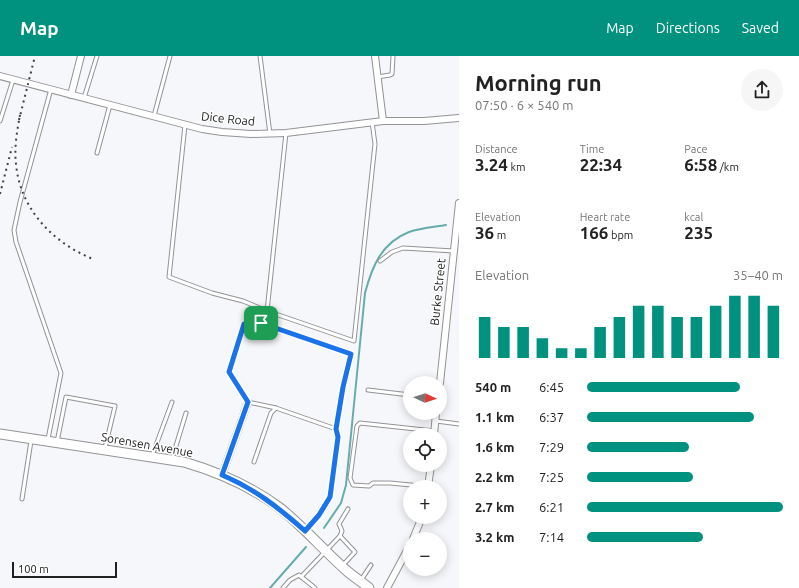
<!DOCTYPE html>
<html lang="en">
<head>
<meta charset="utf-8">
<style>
  body { margin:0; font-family:Ubuntu,sans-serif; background:#f6f6f6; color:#222; height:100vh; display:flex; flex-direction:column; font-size:15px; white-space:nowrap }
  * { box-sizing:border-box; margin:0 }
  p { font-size:13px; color:#767676 }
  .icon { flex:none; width:22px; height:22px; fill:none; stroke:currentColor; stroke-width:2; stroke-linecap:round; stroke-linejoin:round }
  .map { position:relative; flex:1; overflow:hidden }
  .drawer { display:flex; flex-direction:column; background:#fff; width:340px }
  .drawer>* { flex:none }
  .needle { width:26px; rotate:93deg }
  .tools { position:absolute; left:403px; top:320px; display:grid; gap:8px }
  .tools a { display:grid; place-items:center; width:44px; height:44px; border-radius:50%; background:#fff; box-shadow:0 2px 10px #0003; font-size:20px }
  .scale { position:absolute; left:12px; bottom:10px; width:105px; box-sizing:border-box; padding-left:4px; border:2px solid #202021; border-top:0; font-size:11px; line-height:14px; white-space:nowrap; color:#202021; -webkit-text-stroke:3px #fff; paint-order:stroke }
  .pin { position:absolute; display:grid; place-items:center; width:34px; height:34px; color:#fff; margin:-17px; border-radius:8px; box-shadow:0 2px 6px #0006 }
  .round { display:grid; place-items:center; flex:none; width:42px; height:42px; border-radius:21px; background:#f6f6f6 }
  .headline { display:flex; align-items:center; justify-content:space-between; height:68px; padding:0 16px }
  h1 { font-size:22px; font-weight:700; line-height:30px }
  .metrics { display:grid; grid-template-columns:repeat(3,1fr); gap:6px; height:68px; padding:4px 16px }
  .metrics div { display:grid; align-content:center }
  .metrics b { font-size:17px; font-weight:700 }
  .metrics small { font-size:11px; font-weight:400 }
  .metrics p { font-size:11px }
  .chart { height:112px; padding:8px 16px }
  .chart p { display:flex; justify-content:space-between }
  .chart svg { width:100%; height:72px; margin-top:4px; stroke:#00927f; stroke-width:6 }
  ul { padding:0 16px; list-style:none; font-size:13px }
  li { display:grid; grid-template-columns:64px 48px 1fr; align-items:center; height:30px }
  li i { height:10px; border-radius:5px; background:#00927f }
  header { display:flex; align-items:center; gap:24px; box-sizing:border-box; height:56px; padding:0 20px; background:#00927f; color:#fff }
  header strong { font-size:19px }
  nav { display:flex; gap:22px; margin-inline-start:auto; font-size:14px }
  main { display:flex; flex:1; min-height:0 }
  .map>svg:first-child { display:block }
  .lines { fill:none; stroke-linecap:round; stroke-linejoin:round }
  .stream { stroke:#66acad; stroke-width:2 }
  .lane-casing { stroke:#939396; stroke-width:5 }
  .street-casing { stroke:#939396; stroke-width:8 }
  .secondary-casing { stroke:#939396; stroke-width:11 }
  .lane { stroke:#fff; stroke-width:3 }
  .street { stroke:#fff; stroke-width:6 }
  .secondary { stroke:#fff; stroke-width:9 }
  .rail { stroke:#414143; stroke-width:2; stroke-dasharray:2 4; stroke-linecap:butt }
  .route-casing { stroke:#fff; stroke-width:8 }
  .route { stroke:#1a73e8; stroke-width:5 }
  .labels { text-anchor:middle; stroke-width:3; stroke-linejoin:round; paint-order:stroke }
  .street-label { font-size:12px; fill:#202021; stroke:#fff }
</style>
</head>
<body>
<header>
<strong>Map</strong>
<nav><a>Map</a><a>Directions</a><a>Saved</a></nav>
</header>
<main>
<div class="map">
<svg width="459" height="532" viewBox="0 0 459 532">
  <rect width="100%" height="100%" fill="#f6f7fa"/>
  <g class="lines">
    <g class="stream">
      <path d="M324,472L341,447L346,429L365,237C372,211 381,187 409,176C420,172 434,171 446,169"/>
      <polyline points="270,532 306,491"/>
    </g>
    <g class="lane-casing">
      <g id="lane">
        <polyline points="260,0 270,78"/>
        <polyline points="377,21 390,19 392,18 393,0"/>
        <polyline points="84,42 97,0"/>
        <polyline points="154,60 170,0"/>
        <polyline points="0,65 13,24"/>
        <polyline points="185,69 169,221 212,237 243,245 267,255 354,285 375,88 372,66"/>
        <polyline points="97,97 110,49"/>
        <polyline points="380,205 392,196 403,192 454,195"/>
        <polyline points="267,255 286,77"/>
        <polyline points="368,334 410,339"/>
        <polyline points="436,365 459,368"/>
        <polyline points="48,383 61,317 16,186 14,174 20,146 51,33"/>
        <polyline points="57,386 66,341 115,350 105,392"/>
        <polyline points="152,400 172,346"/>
        <polyline points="172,403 186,357"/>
        <polyline points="254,406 271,357 276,352"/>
        <polyline points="418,431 411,429 390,427 373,427 369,430 353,429 350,422 357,370 360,367 434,375"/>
        <polyline points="22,443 31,385"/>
        <polyline points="306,474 319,459 330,441 339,381 336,373 276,352 248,346 229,316 244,268 261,267 351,298 343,331 336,373"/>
        <polyline points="340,480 355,496 343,509"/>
        <polyline points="301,521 340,480 342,475 339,468 348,453"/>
        <polyline points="361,524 371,509"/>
        <polyline points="283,532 290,524 299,519 315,532"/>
      </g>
    </g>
    <g class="street-casing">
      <g id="street">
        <polyline points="375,0 383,65"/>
        <polyline points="0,20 202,73 222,76 251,78 286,77 383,65 424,65 459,62"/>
        <polyline points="71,39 81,0"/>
        <polyline points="440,327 459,147"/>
        <polyline points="434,379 436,357"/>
        <polyline points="222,419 248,346"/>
        <polyline points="428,431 431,409"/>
        <polyline points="413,483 422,461"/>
        <polyline points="387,532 410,489"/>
      </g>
    </g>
    <g class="secondary-casing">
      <path id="secondary" d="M0,378L184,406C218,416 251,430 280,452C304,471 324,495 347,515C354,521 362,526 369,532"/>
    </g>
    <use href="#lane" class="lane"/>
    <use href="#street" class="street"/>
    <use href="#secondary" class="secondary"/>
    <g class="rail">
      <path d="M20,59C17,75 14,92 16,108C20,153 53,187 93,203"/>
      <polyline points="19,64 35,0"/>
      <polyline points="0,138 12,91"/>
    </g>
  </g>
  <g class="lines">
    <g class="route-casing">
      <path id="route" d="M261,267L351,298L343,331L336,373L338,381L330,441L319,459L305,475C279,452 255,433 222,419L248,346L229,316L244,268Z"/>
    </g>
    <use href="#route" class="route"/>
  </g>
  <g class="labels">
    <g class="street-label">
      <text transform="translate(228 63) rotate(6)" y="4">Dice Road</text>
      <text transform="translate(438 236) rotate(-84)" y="4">Burke Street</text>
      <text transform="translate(147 389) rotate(10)" y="4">Sorensen Avenue</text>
    </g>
  </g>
</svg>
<div class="tools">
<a><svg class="needle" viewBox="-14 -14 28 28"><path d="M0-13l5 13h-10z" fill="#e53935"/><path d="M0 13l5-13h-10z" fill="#767676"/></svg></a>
<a><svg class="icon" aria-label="locate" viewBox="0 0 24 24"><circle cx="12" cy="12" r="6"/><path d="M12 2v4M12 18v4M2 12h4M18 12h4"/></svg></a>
<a>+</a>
<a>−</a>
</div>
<div class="scale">100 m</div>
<div class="pin" style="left:261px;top:267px;background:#1e9e55"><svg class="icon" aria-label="arrive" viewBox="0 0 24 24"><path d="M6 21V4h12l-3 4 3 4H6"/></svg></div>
</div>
<section class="drawer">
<div class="headline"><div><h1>Morning run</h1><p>07:50 · 6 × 540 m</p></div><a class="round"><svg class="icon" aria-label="share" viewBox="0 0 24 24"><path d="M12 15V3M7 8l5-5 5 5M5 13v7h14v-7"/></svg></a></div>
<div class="metrics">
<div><p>Distance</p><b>3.24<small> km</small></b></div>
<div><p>Time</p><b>22:34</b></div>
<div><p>Pace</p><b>6:58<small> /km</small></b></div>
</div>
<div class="metrics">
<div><p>Elevation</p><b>36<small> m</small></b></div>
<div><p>Heart rate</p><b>166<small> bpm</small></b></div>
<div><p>kcal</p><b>235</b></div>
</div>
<div class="chart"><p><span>Elevation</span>35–40 m</p>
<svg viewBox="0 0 160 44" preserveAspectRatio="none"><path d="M5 44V19M15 44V25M25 44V25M35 44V32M45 44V38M55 44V38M65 44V25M75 44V19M85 44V12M95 44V12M105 44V19M115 44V19M125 44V12M135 44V6M145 44V6M155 44V12"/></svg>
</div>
<ul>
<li><b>540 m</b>6:45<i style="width:78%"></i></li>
<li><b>1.1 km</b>6:37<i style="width:85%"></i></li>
<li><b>1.6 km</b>7:29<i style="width:52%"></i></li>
<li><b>2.2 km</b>7:25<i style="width:54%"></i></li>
<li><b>2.7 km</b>6:21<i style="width:100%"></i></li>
<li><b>3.2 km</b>7:14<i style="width:59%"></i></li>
</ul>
</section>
</main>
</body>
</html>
